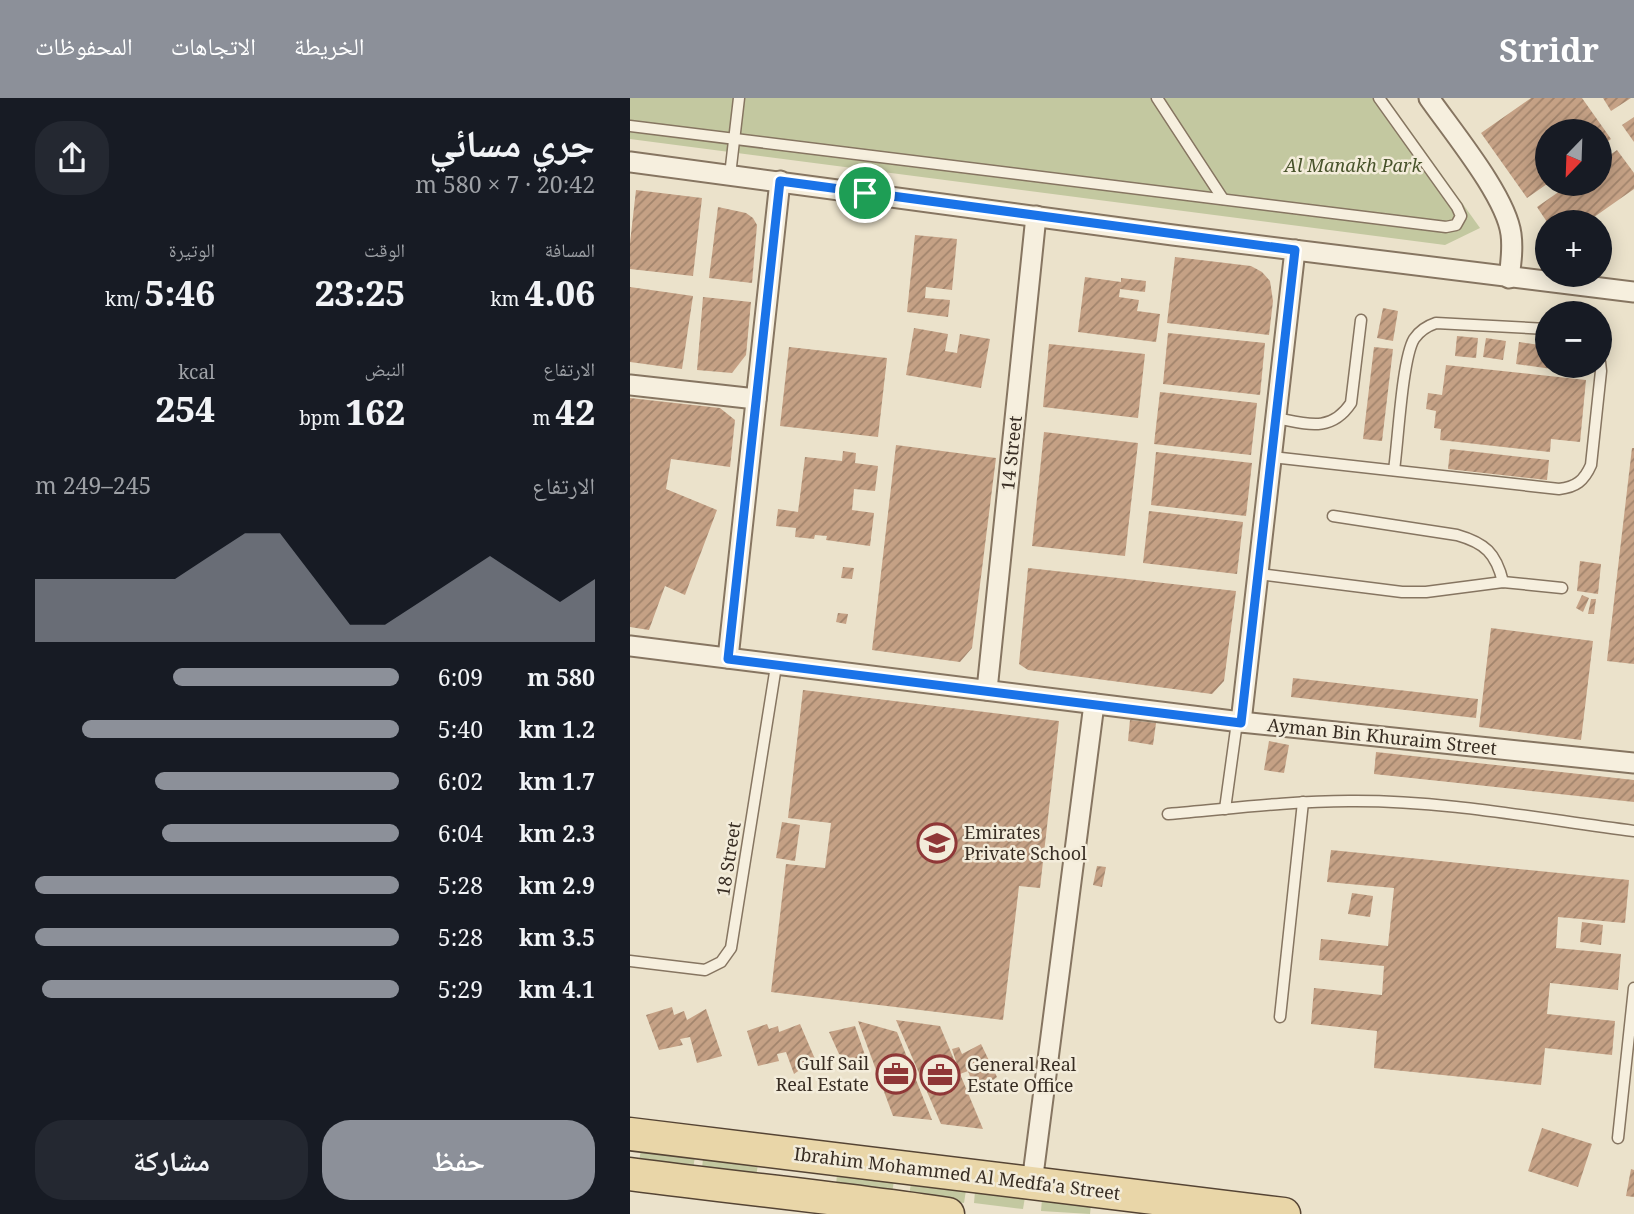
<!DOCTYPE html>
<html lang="ar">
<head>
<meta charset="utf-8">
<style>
  body { margin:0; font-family:"Noto Serif","Noto Naskh Arabic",serif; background:#242831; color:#f1f3f6; direction:rtl; height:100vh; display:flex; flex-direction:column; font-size:26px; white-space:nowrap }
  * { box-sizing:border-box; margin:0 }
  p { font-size:23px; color:#9ea1a6 }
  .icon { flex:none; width:38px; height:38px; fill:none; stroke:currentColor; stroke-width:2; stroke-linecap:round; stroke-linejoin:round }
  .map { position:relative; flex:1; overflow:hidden; direction:ltr }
  .side { display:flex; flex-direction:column; background:#171b24; width:630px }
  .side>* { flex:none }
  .needle { width:46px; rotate:203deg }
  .tools { position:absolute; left:905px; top:21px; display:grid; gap:14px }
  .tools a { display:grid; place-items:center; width:77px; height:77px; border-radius:50%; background:#171b24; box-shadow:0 4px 18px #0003; font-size:35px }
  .pin { position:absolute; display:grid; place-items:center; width:60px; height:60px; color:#fff; margin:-30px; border:4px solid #fff; border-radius:50%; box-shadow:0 2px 7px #0007 }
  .round { display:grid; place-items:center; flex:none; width:74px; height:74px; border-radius:28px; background:#242831 }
  .headline { display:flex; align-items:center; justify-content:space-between; height:119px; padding:0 35px }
  h1 { font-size:38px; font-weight:800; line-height:52px }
  .stats { display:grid; grid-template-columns:repeat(3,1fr); gap:10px; height:119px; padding:7px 35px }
  .stats div { display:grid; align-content:center }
  .stats b { font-size:35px; font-weight:800 }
  .stats small { font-size:19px; font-weight:400 }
  .stats p { font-size:19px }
  .chart { height:196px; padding:14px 35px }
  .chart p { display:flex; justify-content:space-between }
  .chart svg { width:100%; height:126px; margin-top:7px; fill:#8c9099; opacity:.7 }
  .primary-button { display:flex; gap:14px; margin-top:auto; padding:14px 35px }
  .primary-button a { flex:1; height:80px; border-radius:28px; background:#8c9099; color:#fff; font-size:28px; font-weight:800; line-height:80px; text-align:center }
  .primary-button a+a { background:#242831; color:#f1f3f6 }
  ul { padding:0 35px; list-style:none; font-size:23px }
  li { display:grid; grid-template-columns:112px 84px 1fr; align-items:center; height:52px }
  li i { height:18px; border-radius:9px; background:#8c9099 }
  header { display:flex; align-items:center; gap:42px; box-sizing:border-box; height:98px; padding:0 35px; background:#8c9099; color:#fff }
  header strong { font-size:33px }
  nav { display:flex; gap:38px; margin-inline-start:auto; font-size:24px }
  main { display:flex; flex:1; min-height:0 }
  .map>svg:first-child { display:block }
  .green { fill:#c3c8a0 }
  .building { fill:url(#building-hatch) }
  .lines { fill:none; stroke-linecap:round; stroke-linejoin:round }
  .lane-casing { stroke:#867561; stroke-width:13 }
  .street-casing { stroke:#867561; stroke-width:23 }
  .primary-casing { stroke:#554434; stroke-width:35 }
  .lane { stroke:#f6efde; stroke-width:10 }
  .street { stroke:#f6efde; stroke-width:19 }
  .primary { stroke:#e9d6a8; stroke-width:32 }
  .route-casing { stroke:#fff; stroke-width:14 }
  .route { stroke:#1a73e8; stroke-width:9 }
  .labels { text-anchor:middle; stroke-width:5; stroke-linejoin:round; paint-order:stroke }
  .park-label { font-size:18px; font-style:italic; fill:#48532b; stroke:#f3ecda }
  .street-label { font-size:18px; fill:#382d23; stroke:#f3ecda }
  .poi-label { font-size:18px; fill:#382d23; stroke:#f3ecda; text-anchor:start }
</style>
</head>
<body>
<header>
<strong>Stridr</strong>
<nav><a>الخريطة</a><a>الاتجاهات</a><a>المحفوظات</a></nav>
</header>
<main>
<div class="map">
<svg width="1004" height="1116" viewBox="0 0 1004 1116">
  <defs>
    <pattern id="building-hatch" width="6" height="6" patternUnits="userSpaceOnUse" patternTransform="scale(1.75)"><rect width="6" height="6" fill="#c5a185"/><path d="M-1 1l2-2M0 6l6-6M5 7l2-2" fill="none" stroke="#a1846c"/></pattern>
  </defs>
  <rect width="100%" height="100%" fill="#ebe2cb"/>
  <g class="green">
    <polygon points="0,0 757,0 850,130 815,147 0,41"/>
    <polygon points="11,1052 65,1059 63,1070 9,1063"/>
    <polygon points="73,1060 128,1067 126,1078 72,1071"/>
    <polygon points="207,1076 264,1083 262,1095 206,1088"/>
    <polygon points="281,1085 336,1092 334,1105 279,1098"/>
    <polygon points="345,1093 395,1099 393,1111 344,1105"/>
    <polygon points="412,1101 461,1107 460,1116 411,1113"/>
  </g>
  <g class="building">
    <polygon points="901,0 952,0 981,41 970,49 970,33 917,33 917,86 897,100 851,35"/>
    <polygon points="973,0 1001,0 981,13"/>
    <polygon points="1004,19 1004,44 992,27"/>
    <polygon points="987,52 1004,75 1004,91 957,124 917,124 907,109 940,86 970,86 970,64"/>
    <polygon points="6,92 72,100 63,178 0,171 0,145"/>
    <polygon points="88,109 116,115 123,120 127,127 122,185 79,180"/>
    <polygon points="285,137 327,141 322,192 296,189 295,200 320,202 318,219 277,214"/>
    <polygon points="545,159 621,168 632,174 640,183 643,203 639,237 537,225"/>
    <polygon points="455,179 491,184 491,180 516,183 515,194 490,191 489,199 509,202 507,213 530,216 526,244 448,234"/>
    <polygon points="0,189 63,198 52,271 0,264"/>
    <polygon points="73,199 121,204 116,257 102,275 67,272"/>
    <polygon points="753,210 768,213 763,243 747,240"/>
    <polygon points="284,230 318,236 315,253 327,255 330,236 360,241 351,290 276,277"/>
    <polygon points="538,235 635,245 630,297 533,286"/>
    <polygon points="827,238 848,240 846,260 825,258"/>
    <polygon points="856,240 876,243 873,262 853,259"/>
    <polygon points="889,244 917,248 917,268 930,268 929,272 886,266"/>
    <polygon points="419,246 515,256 508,320 413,309"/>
    <polygon points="159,249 257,260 248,339 150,328"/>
    <polygon points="744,249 763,251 752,343 733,341"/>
    <polygon points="816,267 956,282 950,344 921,341 920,354 810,342 811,331 804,330 806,313 796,311 798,295 812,297"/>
    <polygon points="530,294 627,305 621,357 524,346"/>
    <polygon points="0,300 90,310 105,322 100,369 41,361 36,391 87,412 55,497 35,488 19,532 0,529"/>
    <polygon points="414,334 508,345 495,458 402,448"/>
    <polygon points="266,347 366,360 342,550 330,564 242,552"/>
    <polygon points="1002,350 1004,350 1004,566 977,563"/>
    <polygon points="820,351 919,362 917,382 818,371"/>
    <polygon points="213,353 226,355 225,365 248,368 245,393 224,391 222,412 244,415 240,448 196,442 197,438 185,437 184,441 165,439 166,430 146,428 148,411 168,414 175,359 212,363"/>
    <polygon points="526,354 622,365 616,418 521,407"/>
    <polygon points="519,413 613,424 607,476 513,465"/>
    <polygon points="950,463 971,466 968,496 947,493"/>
    <polygon points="213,469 224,470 222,481 211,480"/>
    <polygon points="398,470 606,493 594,583 582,596 398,572 389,566"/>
    <polygon points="952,497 959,500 953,514 946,510"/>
    <polygon points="961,501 966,501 964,516 958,516"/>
    <polygon points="208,515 218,516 216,526 206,524"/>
    <polygon points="861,530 963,543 951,642 849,629"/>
    <polygon points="663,580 848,601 846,620 661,599"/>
    <polygon points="173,592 429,623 410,790 389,788 373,922 141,894 156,766 195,770 201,725 158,720"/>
    <polygon points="500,622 526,625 523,647 498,643"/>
    <polygon points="639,643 659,647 654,675 634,672"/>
    <polygon points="746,654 1004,682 1004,704 744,676"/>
    <polygon points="152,724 170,727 165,763 146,760"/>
    <polygon points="701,752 999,782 995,825 928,819 926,850 991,856 988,892 920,885 917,916 985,923 982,957 915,950 911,987 744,970 747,933 681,926 684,890 752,897 754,868 689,862 691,841 758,848 764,790 697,784"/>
    <polygon points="467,768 476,769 472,789 463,787"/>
    <polygon points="722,795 743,798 740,819 718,816"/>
    <polygon points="952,824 973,827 971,847 950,844"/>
    <polygon points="42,909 44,917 54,913 57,922 76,911 92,958 67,965 60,939 50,941 53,947 29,952 16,917"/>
    <polygon points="266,922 310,928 353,1031 311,1026"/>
    <polygon points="228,923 267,934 302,1022 263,1018"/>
    <polygon points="137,926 139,931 148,928 149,934 170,926 185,961 164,976 156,954 147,956 149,963 128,968 117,933"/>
    <polygon points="225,928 238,966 209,956 199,934"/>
    <polygon points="351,946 367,979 346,995 338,973 330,976 322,951 329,949 332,956"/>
    <polygon points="912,1030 962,1046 948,1089 898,1073"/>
    <polygon points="1001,1071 1004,1072 1004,1099 996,1098"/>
  </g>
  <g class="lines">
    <g class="lane-casing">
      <g id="lane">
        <polyline points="527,0 593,101"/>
        <polyline points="0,28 816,129 826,127 831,118 827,109 749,0"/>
        <polyline points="100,77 109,0"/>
        <path d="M646,320C677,326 701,335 721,305L731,222"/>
        <path d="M642,359L929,391C946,389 954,383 961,367L971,273L970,264"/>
        <path d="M764,372C768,345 772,261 784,241C790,232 797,228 806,225L917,231"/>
        <path d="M703,418L827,437C855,445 866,455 873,484"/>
        <polyline points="629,476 772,494 796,494 873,484 932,490"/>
        <polyline points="595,711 607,624"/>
        <path d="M538,716C598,711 658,703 719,703C814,702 910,721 1004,733"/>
        <polyline points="0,863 75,872 91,864 101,850 146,568"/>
        <polyline points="650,919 673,704"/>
        <polyline points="988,1040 1004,890"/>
      </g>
    </g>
    <g class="street-casing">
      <g id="street">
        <path d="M799,0C822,33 876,98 881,136C883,151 881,165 879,180"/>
        <polyline points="0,64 543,137 1004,194"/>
        <polyline points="0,287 126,301"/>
        <polyline points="0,548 611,624 1004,665"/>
        <polyline points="98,560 150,83"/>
        <polyline points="357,592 406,118"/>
        <polyline points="611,624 665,152"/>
        <polyline points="402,1085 464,606"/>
      </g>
    </g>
    <g class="primary-casing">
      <g id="primary">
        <polyline points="0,1036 654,1116"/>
        <path d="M0,1076C106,1090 212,1100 318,1116"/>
      </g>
    </g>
    <use href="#lane" class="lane"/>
    <use href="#street" class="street"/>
    <use href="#primary" class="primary"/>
  </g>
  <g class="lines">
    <g class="route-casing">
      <polygon id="route" points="150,83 665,152 611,625 98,561"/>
    </g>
    <use href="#route" class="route"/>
  </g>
  <defs>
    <g id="school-ring" transform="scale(2.0125)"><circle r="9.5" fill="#f3ecda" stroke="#8f3737" stroke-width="1.5"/><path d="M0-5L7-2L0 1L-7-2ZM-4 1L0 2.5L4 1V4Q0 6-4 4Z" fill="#8f3737"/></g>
    <g id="office-ring" transform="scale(2.0125)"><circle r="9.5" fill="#f3ecda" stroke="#8f3737" stroke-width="1.5"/><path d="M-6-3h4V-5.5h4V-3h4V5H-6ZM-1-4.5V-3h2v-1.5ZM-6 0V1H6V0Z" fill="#8f3737"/></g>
  </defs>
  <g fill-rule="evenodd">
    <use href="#school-ring" x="307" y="745"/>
    <use href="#office-ring" x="266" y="976"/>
    <use href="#office-ring" x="310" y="977"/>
  </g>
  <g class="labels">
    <g class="park-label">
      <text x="723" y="74">Al Manakh Park</text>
    </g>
    <g class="street-label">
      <text transform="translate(382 355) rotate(-84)" y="6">14 Street</text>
      <text transform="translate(752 639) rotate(6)" y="6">Ayman Bin Khuraim Street</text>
      <text transform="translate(99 761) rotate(-81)" y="6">18 Street</text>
      <text transform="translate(327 1076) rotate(7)" y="6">Ibrahim Mohammed Al Medfa'a Street</text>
    </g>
    <g class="poi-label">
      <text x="334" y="741">Emirates<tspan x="334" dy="21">Private School</tspan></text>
      <text x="239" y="972" text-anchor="end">Gulf Sail<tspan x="239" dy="21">Real Estate</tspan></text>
      <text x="337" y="973">General Real<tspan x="337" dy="21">Estate Office</tspan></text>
    </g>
  </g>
</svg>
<div class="tools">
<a><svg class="needle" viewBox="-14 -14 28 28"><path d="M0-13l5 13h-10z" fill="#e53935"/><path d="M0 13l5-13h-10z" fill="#9ea1a6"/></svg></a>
<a>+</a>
<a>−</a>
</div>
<div class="pin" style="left:235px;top:95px;background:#1e9e55"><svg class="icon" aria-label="arrive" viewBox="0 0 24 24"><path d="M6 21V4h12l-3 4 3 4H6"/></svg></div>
</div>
<section class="side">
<div class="headline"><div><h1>جري مسائي</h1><p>20:42 · 7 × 580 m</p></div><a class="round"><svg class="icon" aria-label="share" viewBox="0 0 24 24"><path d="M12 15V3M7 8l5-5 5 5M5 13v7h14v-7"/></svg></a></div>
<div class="stats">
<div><p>المسافة</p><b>4.06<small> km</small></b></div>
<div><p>الوقت</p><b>23:25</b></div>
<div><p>الوتيرة</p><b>5:46<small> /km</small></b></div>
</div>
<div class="stats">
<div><p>الارتفاع</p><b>42<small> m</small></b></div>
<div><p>النبض</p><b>162<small> bpm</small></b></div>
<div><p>kcal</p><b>254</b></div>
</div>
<div class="chart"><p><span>الارتفاع</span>245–249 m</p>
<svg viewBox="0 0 160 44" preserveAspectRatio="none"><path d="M0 44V22L10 22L20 22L30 22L40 22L50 14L60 6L70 6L80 22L90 38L100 38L110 30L120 22L130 14L140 22L150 30L160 22V44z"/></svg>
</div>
<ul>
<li><b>580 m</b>6:09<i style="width:62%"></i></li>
<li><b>1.2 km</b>5:40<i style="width:87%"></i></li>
<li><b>1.7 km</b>6:02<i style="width:67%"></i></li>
<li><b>2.3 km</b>6:04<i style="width:65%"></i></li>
<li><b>2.9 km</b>5:28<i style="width:100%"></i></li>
<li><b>3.5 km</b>5:28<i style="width:100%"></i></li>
<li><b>4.1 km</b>5:29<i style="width:98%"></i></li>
</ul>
<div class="primary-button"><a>حفظ</a><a>مشاركة</a></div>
</section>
</main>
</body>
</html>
